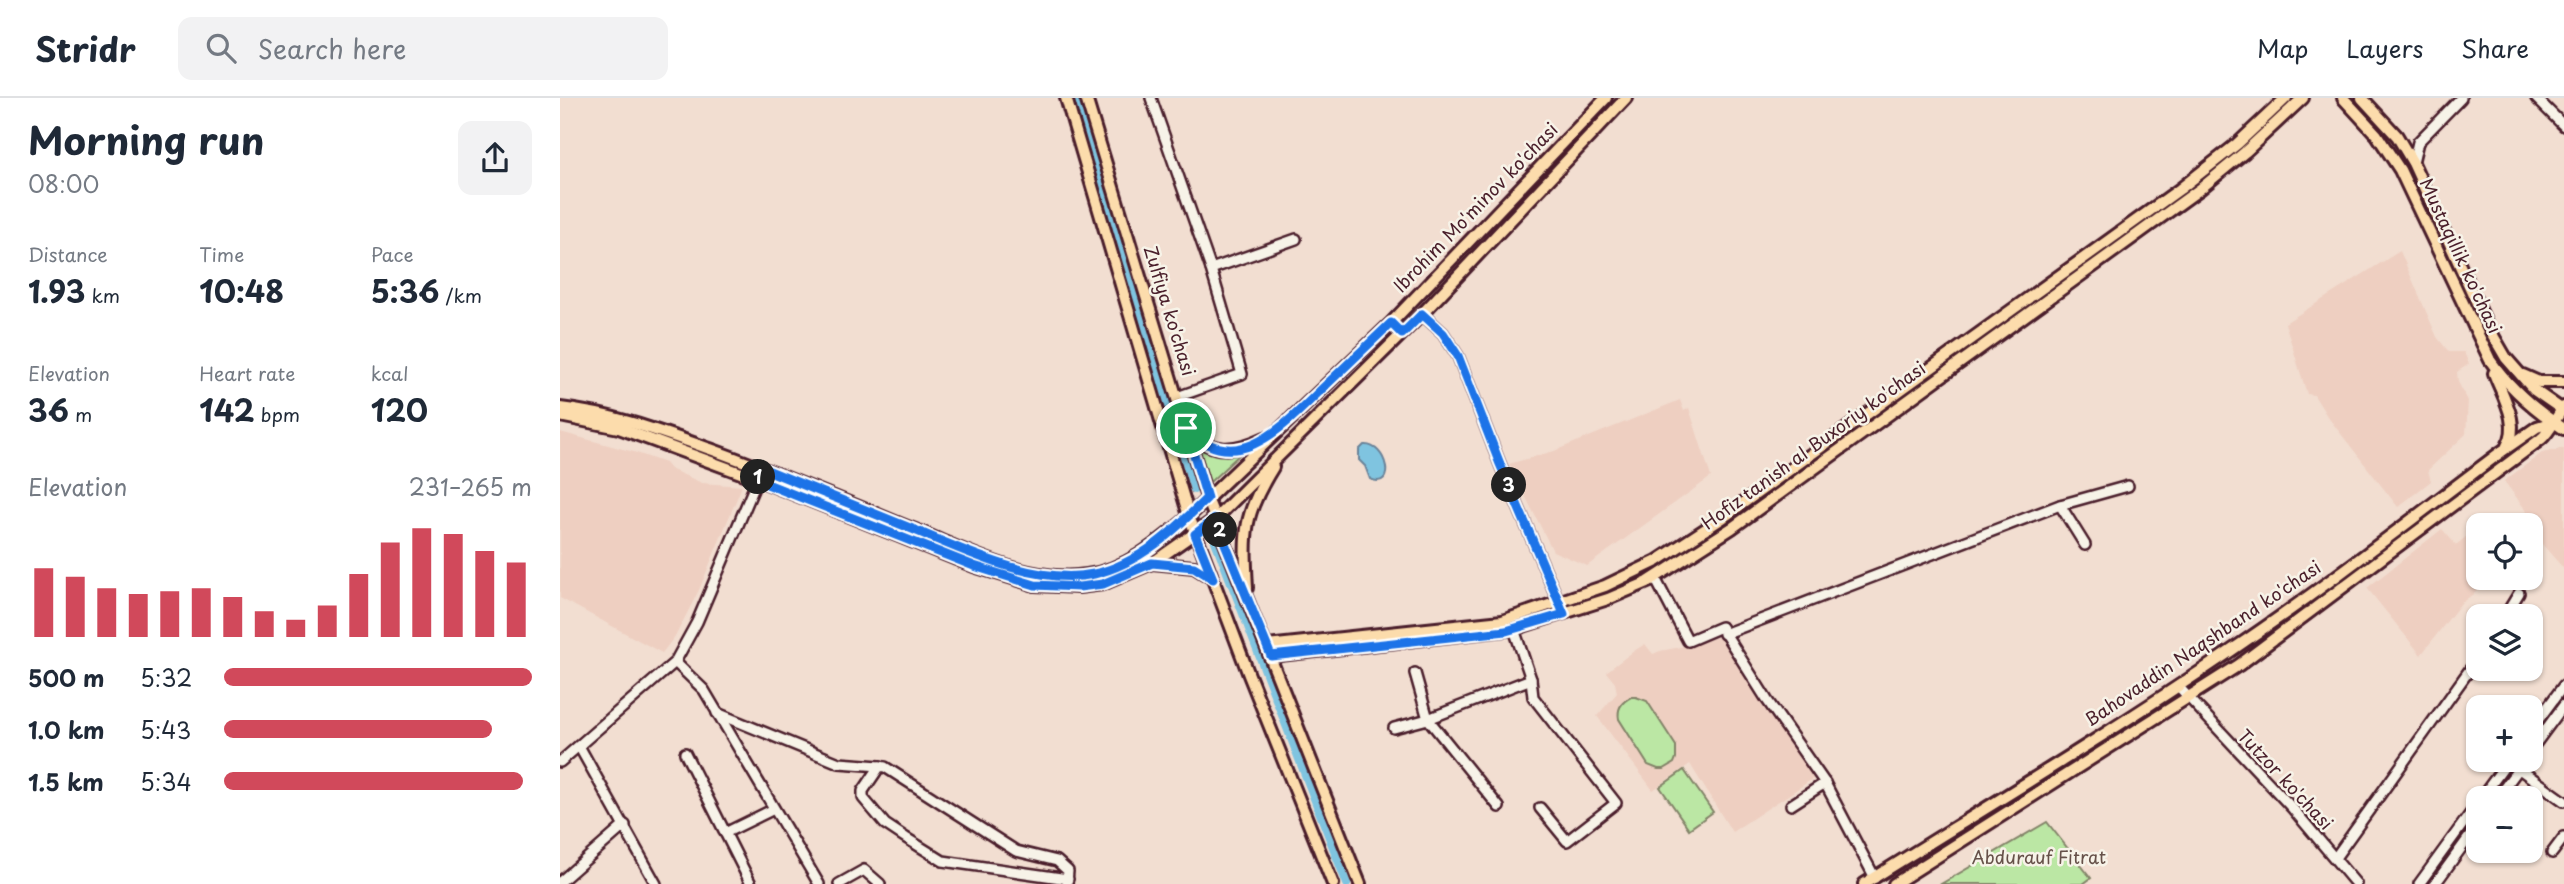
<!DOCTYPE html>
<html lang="en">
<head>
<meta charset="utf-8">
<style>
  body { margin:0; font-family:"Playpen Sans",sans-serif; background:#f2f2f3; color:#1f2937; height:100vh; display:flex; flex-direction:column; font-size:26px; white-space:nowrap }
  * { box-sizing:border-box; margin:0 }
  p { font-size:23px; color:#747a83 }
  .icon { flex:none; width:38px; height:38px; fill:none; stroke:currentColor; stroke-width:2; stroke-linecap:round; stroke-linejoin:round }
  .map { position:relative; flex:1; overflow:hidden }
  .details { display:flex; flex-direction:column; background:#fff; width:560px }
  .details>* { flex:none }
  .tools { position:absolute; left:1906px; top:415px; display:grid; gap:14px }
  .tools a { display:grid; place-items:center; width:77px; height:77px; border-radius:14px; background:#fff; box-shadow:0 2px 5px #0004; font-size:35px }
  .pin { position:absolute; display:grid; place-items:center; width:60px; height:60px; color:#fff; margin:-30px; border:4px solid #fff; border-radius:50%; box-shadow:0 2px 7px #0007 }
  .km { position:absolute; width:35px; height:35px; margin:-18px; border-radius:50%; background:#222; color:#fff; font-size:19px; line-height:35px; text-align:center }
  .round { display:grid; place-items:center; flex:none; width:74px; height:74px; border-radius:14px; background:#f2f2f3 }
  .head { display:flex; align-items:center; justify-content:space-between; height:119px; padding:0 28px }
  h1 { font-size:38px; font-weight:700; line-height:52px }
  .metrics { display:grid; grid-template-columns:repeat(3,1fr); gap:10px; height:119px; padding:7px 28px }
  .metrics div { display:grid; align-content:center }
  .metrics b { font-size:30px; font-weight:700 }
  .metrics small { font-size:19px; font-weight:400 }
  .metrics p { font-size:19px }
  .chart { height:196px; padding:14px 28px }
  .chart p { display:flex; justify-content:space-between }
  .chart svg { width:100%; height:126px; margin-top:7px; stroke:#d1495b; stroke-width:6 }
  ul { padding:0 28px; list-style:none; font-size:23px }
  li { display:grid; grid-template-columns:112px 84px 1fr; align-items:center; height:52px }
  li i { height:18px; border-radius:9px; background:#d1495b }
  header { display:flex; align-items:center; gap:42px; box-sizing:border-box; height:98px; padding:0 35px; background:#fff; border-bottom:2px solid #e0e1e3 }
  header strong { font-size:33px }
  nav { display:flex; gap:38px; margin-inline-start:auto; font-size:24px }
  .search { width:490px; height:63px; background:#f2f2f3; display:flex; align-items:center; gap:18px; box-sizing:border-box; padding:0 24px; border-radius:14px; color:#747a83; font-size:26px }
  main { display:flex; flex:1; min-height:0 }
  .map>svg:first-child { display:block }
  .built { fill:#eecfc1 }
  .green { fill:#bbe7a4; stroke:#828368; stroke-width:2 }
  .water { fill:#7fc4e0; stroke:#6a8298; stroke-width:2 }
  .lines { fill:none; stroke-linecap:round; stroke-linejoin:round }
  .stream { stroke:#6a8298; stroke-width:2.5 }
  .canal { stroke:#7fc4e0; stroke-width:8 }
  .minor-casing { stroke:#4a1f2b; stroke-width:14 }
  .major-casing { stroke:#4a1f2b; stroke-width:16 }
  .minor { stroke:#f7f3e8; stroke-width:9 }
  .major { stroke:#fcdcac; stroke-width:10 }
  .route-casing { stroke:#fff; stroke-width:14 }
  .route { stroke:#1a73e8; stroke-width:9 }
  .labels { text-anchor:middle; stroke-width:5; stroke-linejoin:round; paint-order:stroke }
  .street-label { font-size:18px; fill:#4a1f2b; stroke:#f7f3e8 }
  .park-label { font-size:18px; fill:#665149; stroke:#f7f3e8 }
</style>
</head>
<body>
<header>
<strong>Stridr</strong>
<div class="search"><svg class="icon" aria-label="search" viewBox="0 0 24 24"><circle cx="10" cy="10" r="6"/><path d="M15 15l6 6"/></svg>Search here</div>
<nav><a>Map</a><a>Layers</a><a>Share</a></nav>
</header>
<main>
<section class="details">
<div class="head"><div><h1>Morning run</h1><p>08:00</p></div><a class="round"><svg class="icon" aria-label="share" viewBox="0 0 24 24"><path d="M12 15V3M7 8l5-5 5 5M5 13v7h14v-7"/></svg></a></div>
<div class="metrics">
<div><p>Distance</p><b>1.93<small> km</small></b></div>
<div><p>Time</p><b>10:48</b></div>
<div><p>Pace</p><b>5:36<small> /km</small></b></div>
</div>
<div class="metrics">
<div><p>Elevation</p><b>36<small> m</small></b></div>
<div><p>Heart rate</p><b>142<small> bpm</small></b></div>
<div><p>kcal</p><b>120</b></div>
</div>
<div class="chart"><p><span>Elevation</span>231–265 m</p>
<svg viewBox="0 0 160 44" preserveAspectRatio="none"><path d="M5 44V20M15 44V23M25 44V27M35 44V29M45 44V28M55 44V27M65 44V30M75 44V35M85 44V38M95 44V33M105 44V22M115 44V11M125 44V6M135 44V8M145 44V14M155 44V18"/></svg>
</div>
<ul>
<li><b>500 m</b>5:32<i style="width:100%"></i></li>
<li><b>1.0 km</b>5:43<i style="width:87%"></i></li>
<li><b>1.5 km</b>5:34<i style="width:97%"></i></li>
</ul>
</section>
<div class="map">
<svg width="2004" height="786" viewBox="0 0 2004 786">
  <rect width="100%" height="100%" fill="#f2ded1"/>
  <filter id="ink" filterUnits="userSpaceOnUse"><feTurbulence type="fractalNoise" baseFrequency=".0143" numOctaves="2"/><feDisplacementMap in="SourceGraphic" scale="14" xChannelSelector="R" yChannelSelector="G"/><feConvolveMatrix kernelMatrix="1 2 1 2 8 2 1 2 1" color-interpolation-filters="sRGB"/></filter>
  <g filter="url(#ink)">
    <g class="built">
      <polygon points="1840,153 1877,239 1889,254 1904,254 1909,266 1897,274 1898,284 1908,303 1906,336 1868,372 1871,383 1838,409 1767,318 1754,297 1747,296 1725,225"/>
      <polygon points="1120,302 1124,313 1129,310 1151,379 1027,468 993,453 949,366 994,353"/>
      <polygon points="0,334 74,354 105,365 110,371 142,385 182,388 139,492 116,537 102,555 0,500"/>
      <polygon points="2004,350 2004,471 1981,445 1971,453 1970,427 1962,427 1971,419 1944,383 1982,355"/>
      <polygon points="1918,429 1918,480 1935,480 1901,505 1861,557 1807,490 1882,431 1896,447"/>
      <polygon points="1160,538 1257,678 1172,734 1130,666 1093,692 1037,618 1057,595 1055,585 1046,574 1074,553 1085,546 1093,556 1100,553 1131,547"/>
    </g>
    <g class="green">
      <polygon points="638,347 679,357 650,384"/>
      <path d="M1071,599H1076L1087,603L1116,648V660L1114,665L1104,671H1098L1088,667L1059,621C1057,611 1061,604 1071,599Z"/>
      <polygon points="1124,672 1153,714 1129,731 1100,689"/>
      <polygon points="1487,724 1531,780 1523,786 1381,786"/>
    </g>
    <path class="water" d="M804,347C827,345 837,393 810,381L805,368L799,362V352Z"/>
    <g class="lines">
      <g class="stream">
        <polyline points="1970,642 2004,595"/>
        <polyline points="1928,700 1956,662"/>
        <polyline points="1866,786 1918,714"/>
      </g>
      <g class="canal">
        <polyline points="516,0 634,392"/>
        <polyline points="655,443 787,786"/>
      </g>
      <g class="minor-casing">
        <g id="minor">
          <polyline points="591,0 651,171 682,276 617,299"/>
          <polyline points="1976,0 2004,28"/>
          <polyline points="1853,65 1858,44 1901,0"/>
          <polyline points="651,171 736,141"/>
          <polyline points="862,216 883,235 898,258 940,366 1004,516"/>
          <polyline points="1500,407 1568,388"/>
          <polyline points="1095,480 1128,543 1161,529 1207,602 1265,685 1315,780"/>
          <polyline points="1945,518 1959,495"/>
          <polyline points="954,531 971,581 973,599 1056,705 1007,743 980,710"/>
          <polyline points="1164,536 1500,407 1525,447"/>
          <polyline points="115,564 144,592 259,786"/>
          <polyline points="855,575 868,621 939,709"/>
          <polyline points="1618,588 1733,711 1796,786"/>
          <polyline points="157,615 279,665 320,668"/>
          <polyline points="834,630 868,621 971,581"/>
          <polyline points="1970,633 2004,587"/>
          <polyline points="19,648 96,786"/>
          <polyline points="1970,653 2004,607"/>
          <polyline points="125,655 191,786"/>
          <polyline points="0,664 115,564 137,524 200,375"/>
          <polyline points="1958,670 2004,703"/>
          <polyline points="1921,700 1949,662"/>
          <polyline points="1937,700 1965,662"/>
          <polyline points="1231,707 1265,685"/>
          <polyline points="165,735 214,711"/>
          <polyline points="1992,755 2004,739"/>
          <polyline points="1775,760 1918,560"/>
          <polyline points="0,784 65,727"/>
          <polyline points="279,786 304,772 320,786"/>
          <polyline points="507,786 508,773 497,763 456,753 325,669 320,668 303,693 303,700 325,726 346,740 383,763 508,781"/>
          <polyline points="1859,786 1918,705"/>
          <polyline points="1875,786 1918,727"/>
        </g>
      </g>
      <g class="major-casing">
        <g id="major">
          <polyline points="506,0 629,418 689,577 773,786"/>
          <polyline points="526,0 647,400 800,786"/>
          <path d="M1783,0L1817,37L1840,72L1930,262C1950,291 1975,312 2004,331"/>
          <polyline points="1802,0 1837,38 1853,65 1928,229 1946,260 1974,292 2004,313"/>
          <path d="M1934,275C1942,297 1961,326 1947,348"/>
          <polyline points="1963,277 1979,284 2004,284"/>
          <path d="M0,310C54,316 102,334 153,352C219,376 284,403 350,430C404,451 467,486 527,477C564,472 595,447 623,424L831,225L1046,0"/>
          <polyline points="0,318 59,330 197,381 414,468 475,487 519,489 543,486 592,465 655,421 862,216 1066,0"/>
          <path d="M627,332C652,357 675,354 705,340"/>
          <polyline points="592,465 634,469 652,480"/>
          <path d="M687,490C684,434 683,417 713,369"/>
          <polyline points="707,548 942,523 1045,488 1097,463 1164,419 1620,91 1677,46 1726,0"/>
          <polyline points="711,558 954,531 1048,501 1088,484 1172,430 1640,91 1685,54 1743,0"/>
          <path d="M1304,786C1427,709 1552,634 1672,552C1764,490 1852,421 1941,354L1977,329L1993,324"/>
          <path d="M1334,786L1679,567L1981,341C1991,333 1995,320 2004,309"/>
        </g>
      </g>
      <use href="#minor" class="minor"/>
      <use href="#major" class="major"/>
    </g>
  </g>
  <g class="lines" filter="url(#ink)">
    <g class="route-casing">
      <path id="route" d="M862,216L883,235L898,258L940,366L1004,516L946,533L711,558L655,421L635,436L653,481L634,469L592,465L543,486L519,489L475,487L414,468L197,382L202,370C248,389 294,407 340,426C396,448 473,489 534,476C579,466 615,432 647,400L626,330C678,383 726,325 765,288C787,267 809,246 831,225L842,236Z"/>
    </g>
    <use href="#route" class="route"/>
  </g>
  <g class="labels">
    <g class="street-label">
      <text transform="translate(916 110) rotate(-46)" y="6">Ibrohim Mo'minov ko'chasi</text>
      <text transform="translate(1900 158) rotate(65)" y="6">Mustaqillik ko'chasi</text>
      <text transform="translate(609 213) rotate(73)" y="6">Zulfiya ko'chasi</text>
      <text transform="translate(1254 348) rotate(-36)" y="6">Hofiz tanish al Buxoriy ko'chasi</text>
      <text transform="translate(1643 546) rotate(-34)" y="6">Bahovaddin Naqshband ko'chasi</text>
      <text transform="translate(1725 682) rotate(47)" y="6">Tutzor ko'chasi</text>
    </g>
    <g class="park-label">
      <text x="1479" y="766">Abdurauf Fitrat</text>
    </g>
  </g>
</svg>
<div class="tools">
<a><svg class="icon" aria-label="locate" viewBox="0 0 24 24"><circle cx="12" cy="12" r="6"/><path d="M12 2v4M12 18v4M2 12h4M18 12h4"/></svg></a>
<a><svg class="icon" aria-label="layers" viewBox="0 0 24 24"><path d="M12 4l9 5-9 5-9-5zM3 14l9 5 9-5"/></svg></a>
<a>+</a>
<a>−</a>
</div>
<div class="pin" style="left:626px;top:330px;background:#1e9e55"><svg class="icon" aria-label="arrive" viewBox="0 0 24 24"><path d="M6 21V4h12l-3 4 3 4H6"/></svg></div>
<b class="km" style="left:198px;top:379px">1</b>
<b class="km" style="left:660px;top:432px">2</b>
<b class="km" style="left:949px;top:387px">3</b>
</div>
</main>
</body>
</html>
